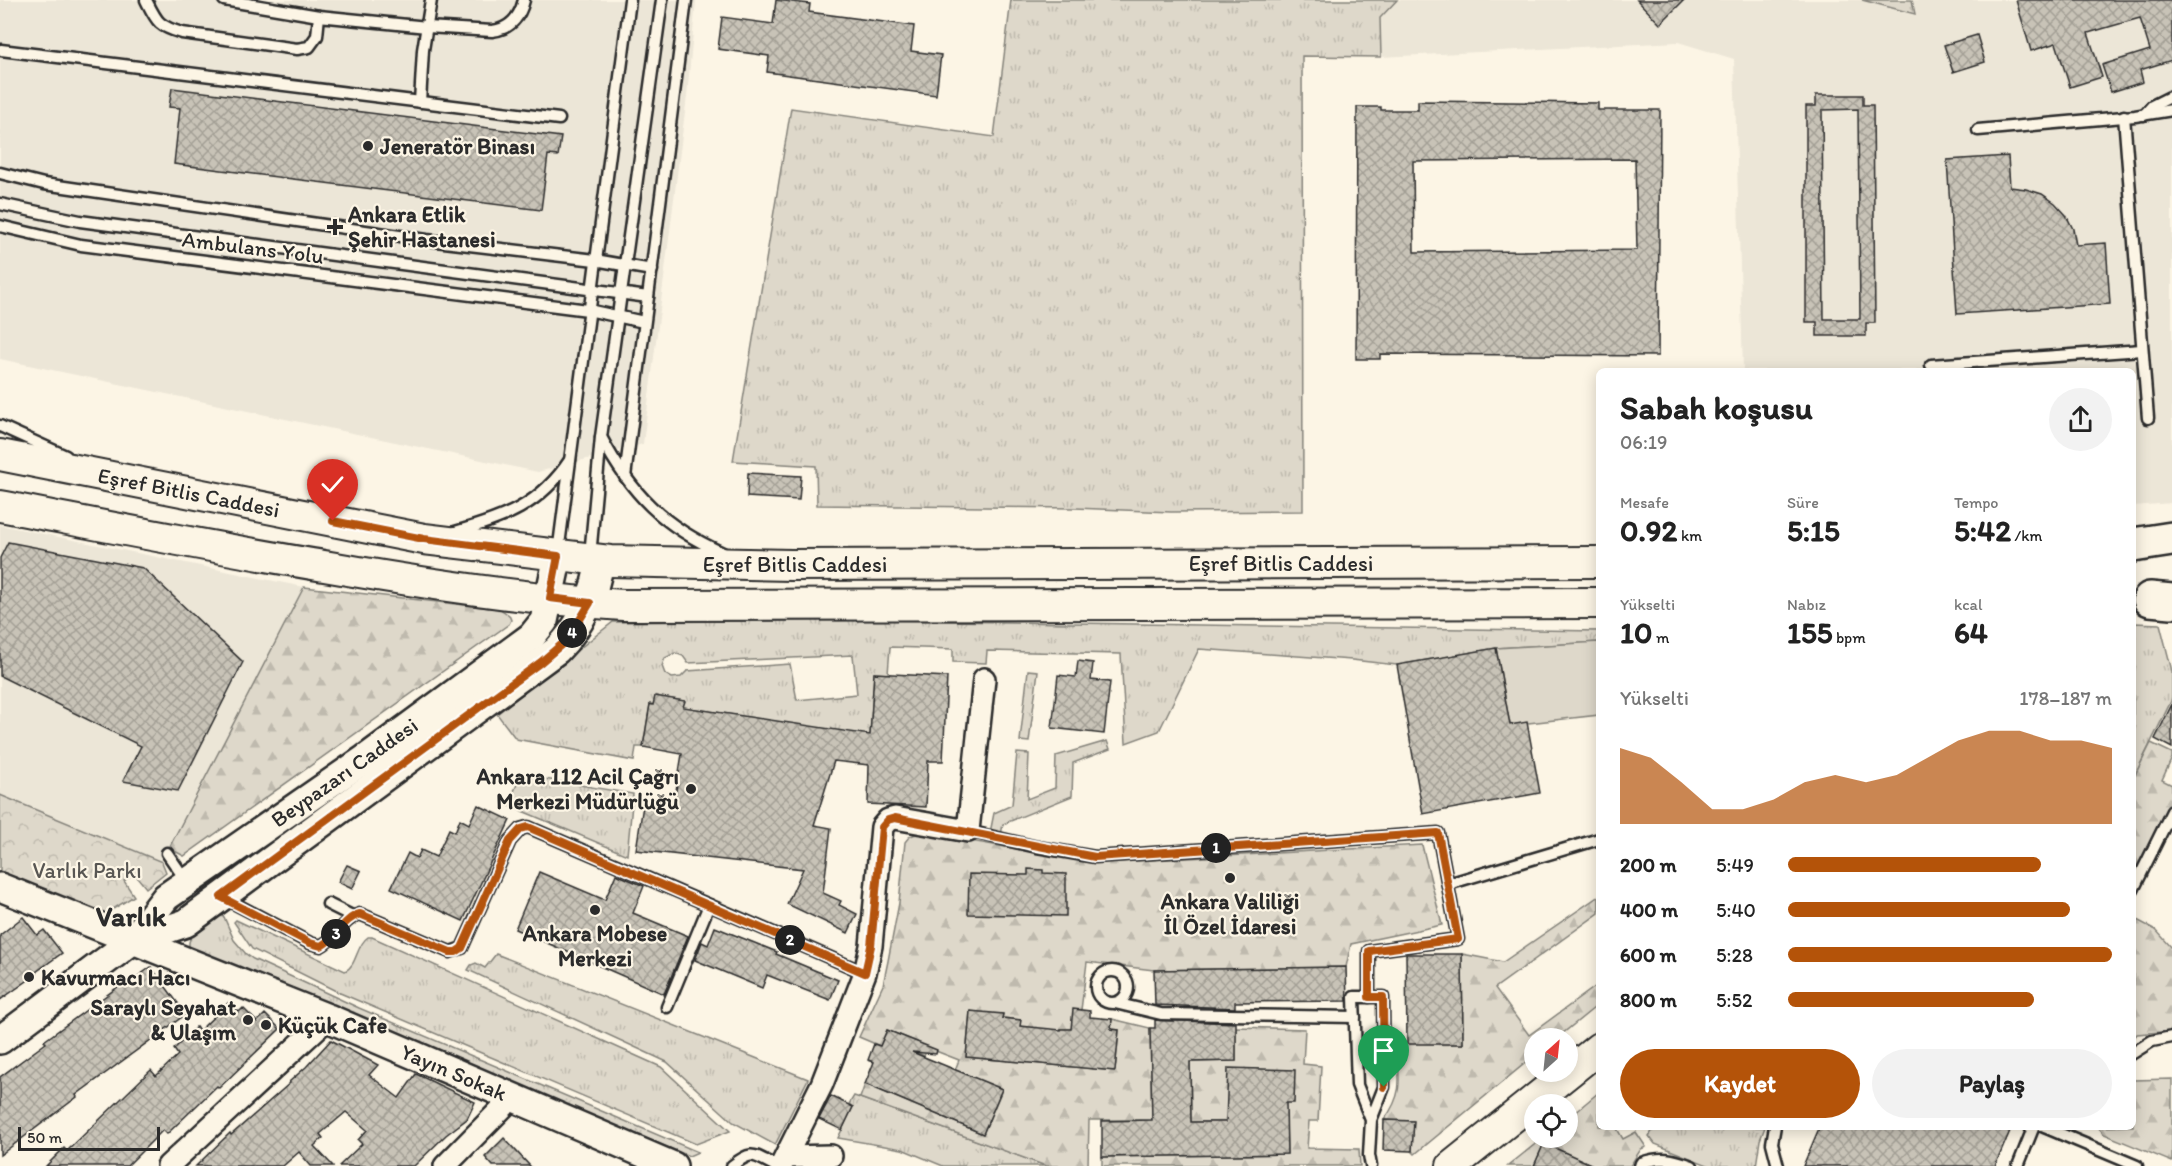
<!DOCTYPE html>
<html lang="tr">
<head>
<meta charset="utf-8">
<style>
  body { margin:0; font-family:Itim,sans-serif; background:#f2f2f2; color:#222; height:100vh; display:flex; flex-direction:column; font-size:22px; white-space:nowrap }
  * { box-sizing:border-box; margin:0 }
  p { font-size:20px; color:#767676 }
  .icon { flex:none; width:33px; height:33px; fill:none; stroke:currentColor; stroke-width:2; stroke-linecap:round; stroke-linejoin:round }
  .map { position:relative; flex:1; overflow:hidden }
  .drawer { position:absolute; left:1596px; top:368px; width:540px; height:762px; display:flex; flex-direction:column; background:#fff; border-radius:9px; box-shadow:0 3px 15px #0003 }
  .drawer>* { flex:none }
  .needle { width:39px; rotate:27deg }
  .fabs { position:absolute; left:1524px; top:1028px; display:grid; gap:12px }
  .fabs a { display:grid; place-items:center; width:54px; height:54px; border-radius:50%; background:#fff; box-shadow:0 3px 15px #0003; font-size:30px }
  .scale { position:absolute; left:18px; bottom:15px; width:142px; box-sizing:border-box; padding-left:6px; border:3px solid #2b2b2b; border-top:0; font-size:16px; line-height:21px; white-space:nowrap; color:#2b2b2b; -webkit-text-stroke:4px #fcf5e5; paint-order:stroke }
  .pin { position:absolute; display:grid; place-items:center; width:51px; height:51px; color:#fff; margin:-62px -26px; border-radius:50% 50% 50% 0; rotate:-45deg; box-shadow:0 0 6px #0007 }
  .pin .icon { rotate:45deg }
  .km { position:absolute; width:30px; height:30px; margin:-15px; border-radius:50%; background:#222; color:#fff; font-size:16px; line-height:30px; text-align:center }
  .round { display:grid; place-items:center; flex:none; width:63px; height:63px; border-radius:32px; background:#f2f2f2 }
  .overview { display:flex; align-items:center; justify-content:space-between; height:102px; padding:0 24px }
  h1 { font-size:33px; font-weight:800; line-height:45px }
  .figures { display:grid; grid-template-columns:repeat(3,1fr); gap:9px; height:102px; padding:6px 24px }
  .figures div { display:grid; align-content:center }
  .figures b { font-size:30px; font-weight:800 }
  .figures small { font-size:16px; font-weight:400 }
  .figures p { font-size:16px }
  .chart { height:168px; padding:12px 24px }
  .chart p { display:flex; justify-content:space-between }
  .chart svg { width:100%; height:108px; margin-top:6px; fill:#b45309; opacity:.7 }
  .cta { display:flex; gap:12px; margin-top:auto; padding:12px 24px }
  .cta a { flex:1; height:69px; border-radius:36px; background:#b45309; color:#fff; font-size:24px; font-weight:800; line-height:69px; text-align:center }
  .cta a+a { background:#f2f2f2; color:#222 }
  ul { padding:0 24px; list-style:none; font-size:20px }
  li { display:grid; grid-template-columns:96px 72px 1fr; align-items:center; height:45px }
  li i { height:15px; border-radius:8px; background:#b45309 }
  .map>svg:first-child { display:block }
  .built { fill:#ece6d7 }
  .grass { fill:url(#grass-tufts); stroke:#84827a; stroke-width:1.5; fill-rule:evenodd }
  .forest { fill:url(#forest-firs); stroke:#84827a; stroke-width:1.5 }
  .park { fill:url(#park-crowns); stroke:#84827a; stroke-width:1.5 }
  .pitch { fill:#ded8ca; stroke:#84827a; stroke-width:1.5 }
  .building { fill:url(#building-cross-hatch); stroke:#2b2b2b; stroke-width:1.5; fill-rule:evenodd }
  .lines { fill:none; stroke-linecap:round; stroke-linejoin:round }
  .service-casing { stroke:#2b2b2b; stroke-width:15 }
  .minor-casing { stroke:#2b2b2b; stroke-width:26 }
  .tertiary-casing { stroke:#2b2b2b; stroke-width:32 }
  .secondary-casing { stroke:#2b2b2b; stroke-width:34 }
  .primary-casing { stroke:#2b2b2b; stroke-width:38 }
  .service { stroke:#fcf5e5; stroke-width:10 }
  .minor { stroke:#fcf5e5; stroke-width:21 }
  .tertiary { stroke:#fcf5e5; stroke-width:27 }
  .secondary { stroke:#fcf5e5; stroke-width:30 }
  .primary { stroke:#fcf5e5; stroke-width:33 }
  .route-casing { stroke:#fff; stroke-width:12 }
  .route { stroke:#b45309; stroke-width:8 }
  .poi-dot { fill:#2b2b2b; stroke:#fcf5e5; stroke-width:2 }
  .labels { text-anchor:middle; stroke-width:4.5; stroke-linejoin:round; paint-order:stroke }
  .poi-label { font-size:22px; font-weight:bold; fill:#2b2b2b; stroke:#fcf5e5; text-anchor:start }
  .street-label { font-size:22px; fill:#2b2b2b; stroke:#fcf5e5 }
  .park-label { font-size:22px; fill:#585653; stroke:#fcf5e5 }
  .district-label { font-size:28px; font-weight:bold; fill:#2b2b2b; stroke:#fcf5e5 }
</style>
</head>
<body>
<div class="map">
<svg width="2172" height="1166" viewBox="0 0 2172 1166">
  <defs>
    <pattern id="grass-tufts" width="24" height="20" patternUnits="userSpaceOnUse" patternTransform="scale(1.5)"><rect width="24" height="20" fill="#ded8ca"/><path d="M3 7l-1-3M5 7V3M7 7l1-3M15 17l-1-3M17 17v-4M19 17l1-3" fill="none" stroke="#bfbaae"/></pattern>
    <pattern id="forest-firs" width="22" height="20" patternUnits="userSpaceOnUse" patternTransform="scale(1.5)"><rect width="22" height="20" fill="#ded8ca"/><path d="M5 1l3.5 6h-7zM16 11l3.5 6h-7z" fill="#bfbaae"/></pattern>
    <pattern id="park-crowns" width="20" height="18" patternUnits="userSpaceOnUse" patternTransform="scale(1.5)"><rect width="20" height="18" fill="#ded8ca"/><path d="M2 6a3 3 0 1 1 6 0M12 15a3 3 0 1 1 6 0" fill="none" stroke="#bfbaae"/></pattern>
    <pattern id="building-cross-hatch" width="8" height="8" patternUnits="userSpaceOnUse" patternTransform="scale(1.5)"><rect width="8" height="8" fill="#c8c3b7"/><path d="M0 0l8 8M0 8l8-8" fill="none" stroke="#a39f95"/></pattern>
  </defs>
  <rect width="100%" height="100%" fill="#fcf5e5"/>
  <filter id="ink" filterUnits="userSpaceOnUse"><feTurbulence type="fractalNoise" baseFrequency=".0167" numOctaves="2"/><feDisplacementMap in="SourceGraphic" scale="12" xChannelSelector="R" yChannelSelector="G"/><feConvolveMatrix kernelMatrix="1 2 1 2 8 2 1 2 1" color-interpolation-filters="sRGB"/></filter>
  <g filter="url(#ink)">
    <g class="built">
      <polygon points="0,0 696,0 687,96 643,444 538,472 0,359"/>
      <polygon points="1397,0 2172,0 2172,503 2133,506 2133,370 1743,370 1734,59 1678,42 1381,57 1380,18"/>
      <polygon points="0,525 304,587 162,862 0,795"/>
    </g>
    <g class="grass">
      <polygon points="1011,0 1397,0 1380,18 1381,57 1302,56 1303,511 1171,512 1075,508 817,505 816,466 733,461 791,108 994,137"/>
      <polygon points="1862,0 1912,0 1915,14"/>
      <path d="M875,620L1599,631V642L1496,648L1397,665L1352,660L1199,649L1159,731L1126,743L1121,654L987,651L986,663L953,662V649L890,647L888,674L874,673L870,736L683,707L684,701L656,696L653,705H650L643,747H636L634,761L516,739L497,714L613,622ZM675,653L683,656L688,663L853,655L857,694L797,700L790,664L687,671L681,677L672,678L665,674L662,666L665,658Z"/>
      <polygon points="2133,623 2160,624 2172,671 2172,699 2133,779"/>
      <polygon points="1028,670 1038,671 1029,742 1020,741"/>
      <polygon points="1107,741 1110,749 1073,763 1072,796 1003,824 1001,835 990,833 994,813 1012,805 1017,753 1029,754 1027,799 1055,788 1056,756"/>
      <polygon points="521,775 633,794 627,855 508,805"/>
      <path d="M216,915L224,917L234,940L246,954L253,959L359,1008L698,1152L689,1156L190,951C184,933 204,925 216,915Z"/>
      <path d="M236,920L345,971C357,966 356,945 368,937H372L661,1067L730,1131L696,1144L340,993L252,949L234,922Z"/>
      <polygon points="496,954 808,1079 775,1145 733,1122 667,1062 468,970 471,965 476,963 485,968"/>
      <polygon points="854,1096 860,1098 1046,1166 943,1166 902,1149 838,1138 853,1107 849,1104"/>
      <polygon points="1655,1127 1655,1126 1765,1127 1760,1140 1756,1166 1710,1166 1655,1144 1649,1136"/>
    </g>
    <g class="forest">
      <polygon points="304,587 500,609 509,615 511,620 509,624 184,856 169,848"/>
      <polygon points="2151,743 2172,753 2172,758 2162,780 2172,785 2172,801 2133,875 2133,779"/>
      <polygon points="915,834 931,834 1097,863 1422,845 1442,925 1351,944 1346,967 1154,970 1087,962 1081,1010 1071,1029 1061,1029 1061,1034 1020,1026 1020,1020 1002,1018 1003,1015 970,1011 966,1057 1115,1071 1119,1030 1111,1029 1112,1019 1150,1028 1152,1120 1089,1120 1088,1166 1046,1166 860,1098 865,1084 983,1134 1002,1090 955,1070 959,1060 928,1048 924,1056 914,1051 917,1042 887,1030 880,1046 859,1037 883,985 888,961 899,903 905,842 909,837"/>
      <path d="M1599,896V913L1495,988L1529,1035L1599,984V1004L1557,1038H1534V1056L1415,1154L1412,1151L1413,1121L1384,1120C1405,1092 1399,1076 1396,1043L1463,1044L1462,954L1503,962Z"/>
      <polygon points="2137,920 2156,930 2172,948 2172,1031 2137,1034 2133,1039 2133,921"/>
      <polygon points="1236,1027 1305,1029 1303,1064 1321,1066 1318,1121 1309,1121 1307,1148 1359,1149 1360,1166 1102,1166 1102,1157 1287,1154 1286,1121 1191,1122 1190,1062 1236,1061"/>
      <polygon points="2172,1079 2172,1162 2104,1134 2098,1127 2133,1126 2133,1080"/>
      <polygon points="1599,1092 1599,1126 1616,1127 1623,1139 1636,1132 1646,1147 1641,1149 1630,1166 1595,1166 1544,1144 1534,1166 1508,1166 1544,1137 1568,1137 1568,1118"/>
    </g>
    <polygon class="park" points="0,795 162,862 166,872 146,888 134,873 124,881 134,896 102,916 0,871"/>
    <polygon class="pitch" points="1599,642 1599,715 1510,725 1496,648"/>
    <g class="building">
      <polygon points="776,0 810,4 809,12 914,26 911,51 941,55 936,95 767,72 769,56 718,49 722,17 773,24"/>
      <polygon points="1637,0 1684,0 1660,24"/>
      <polygon points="2016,0 2172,0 2172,60 2140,70 2143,82 2111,92 2102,65 2150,50 2140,18 2088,33 2102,77 2070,87 2056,43 2031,51"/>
      <polygon points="1977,35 1985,62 1953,72 1944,45"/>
      <polygon points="172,88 561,137 558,156 548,155 541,210 174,164 180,108 169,107"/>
      <path d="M1816,95H1863V105H1873L1875,323H1866V336H1817V322H1806V106H1816ZM1858,109L1860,319H1824L1822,110Z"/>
      <path d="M1418,101L1598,103V110H1660L1658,356L1380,354V359H1356L1357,107H1381V110H1418ZM1635,159L1637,250L1414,252L1413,161Z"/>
      <polygon points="2008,156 2010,187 2026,189 2042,194 2055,203 2066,215 2073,229 2076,245 2106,243 2110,304 1957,314 1947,160"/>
      <polygon points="748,473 801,476 799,500 747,497"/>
      <polygon points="8,542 143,568 243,662 178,791 123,781 141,746 0,676 0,558"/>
      <polygon points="1496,648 1510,725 1527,722 1540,793 1423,814 1397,665"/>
      <polygon points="1078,661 1093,663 1091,680 1110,682 1104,734 1052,728 1058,675 1076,677"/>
      <polygon points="874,673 947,677 943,761 928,761 926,807 868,804 869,765 834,761 814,825 831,828 823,893 841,901 839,905 857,914 848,933 787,904 803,869 636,850 644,799 674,803 682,754 643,747 650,704 653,705 655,696 685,701 683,707 870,735"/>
      <polygon points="2172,704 2172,748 2155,739"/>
      <polygon points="478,805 510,820 463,921 391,888 408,853 417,858 421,850 436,857 449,829 455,832 460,819 469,824"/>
      <polygon points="347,865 361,871 352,889 338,882"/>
      <polygon points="1028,869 1043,870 1043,873 1066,874 1066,916 968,914 969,874 1028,875"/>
      <polygon points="539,872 605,900 616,874 644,886 633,913 688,936 664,994 515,929"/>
      <polygon points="23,917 37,935 44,930 62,953 36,972 37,974 0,1000 0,935"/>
      <polygon points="715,927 777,952 776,954 838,980 830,1000 767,975 762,988 695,960 702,942 708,945"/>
      <polygon points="1406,954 1462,954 1463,1044 1407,1044"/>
      <polygon points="151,967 186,1014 76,1095 77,1097 0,1155 0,1077 46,1043 44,1041 122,984 124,986"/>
      <polygon points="1346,967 1347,1001 1235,1002 1235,1008 1155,1005 1154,970"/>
      <polygon points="229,1002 239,1012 243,1008 257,1022 265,1014 280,1029 219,1088 217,1086 167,1134 163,1130 127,1166 46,1166 64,1148 67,1151 151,1070 156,1076 178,1055 174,1049 196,1027 199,1031"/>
      <polygon points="1073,1009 1090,1011 1090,1017 1112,1019 1111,1029 1119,1030 1115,1071 966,1057 970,1011 1003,1014 1002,1018 1021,1020 1020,1026 1061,1030 1061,1029 1071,1029"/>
      <polygon points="1155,1020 1236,1023 1236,1061 1190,1062 1191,1122 1226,1122 1228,1068 1295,1070 1294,1103 1286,1103 1287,1154 1102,1157 1102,1121 1152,1120 1150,1028 1155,1028"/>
      <polygon points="887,1030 937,1050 936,1054 912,1052 1002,1089 983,1134 865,1084 874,1062 868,1060 874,1044 880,1046"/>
      <polygon points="331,1040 378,1065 369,1075 399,1098 416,1074 475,1102 467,1119 446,1135 414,1166 339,1166 362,1144 358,1140 367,1130 346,1112 320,1134 323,1138 314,1146 333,1166 311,1166 299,1152 283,1166 196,1166 230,1133 231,1135 290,1083 289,1082 306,1067"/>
      <polygon points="831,1096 853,1107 842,1130 819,1119"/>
      <polygon points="1384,1120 1414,1121 1412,1151 1383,1150"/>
      <polygon points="1820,1126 1999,1126 2010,1131 1995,1166 1803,1166"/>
      <polygon points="504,1138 530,1166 493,1166 485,1157"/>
      <polygon points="1544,1143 1595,1166 1534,1166"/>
    </g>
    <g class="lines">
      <g class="service-casing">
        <g id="service">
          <path d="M146,0C157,22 158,26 182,33L297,49L309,47L317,36L319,16"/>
          <path d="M224,0L319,16L427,27L492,31C510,29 520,17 524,0"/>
          <polyline points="1,50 559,119"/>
          <polyline points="420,102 423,50 431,0"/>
          <polyline points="2144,115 2152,106 2172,96"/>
          <polyline points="2124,116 2148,418"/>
          <polyline points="1978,130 2135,116 2172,110"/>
          <polyline points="0,173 44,184 427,240 595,260 652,270"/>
          <polyline points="0,204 80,221 648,297"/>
          <polyline points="0,226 81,245 588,310 644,322"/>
          <polyline points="1931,365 2142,350"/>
          <polyline points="0,426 66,456"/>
          <path d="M601,437C631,494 664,527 723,553"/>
          <polyline points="625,477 686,0"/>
          <path d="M455,532C505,518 540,505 570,460"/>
          <polyline points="558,553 630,0"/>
          <polyline points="590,556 601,437 662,0"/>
          <polyline points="968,831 1037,847 1095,857 1438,833 1458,939 1369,951 1369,997"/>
          <polyline points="167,853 187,882"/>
          <polyline points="1448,884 1599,839"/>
          <polyline points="2133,890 2172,811"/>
          <path d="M224,898L310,943L321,946C336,938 344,918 360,914L450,952L462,948L510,841L521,829L528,827L709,905L667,1007"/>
          <polyline points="328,904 352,916"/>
          <polyline points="709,905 865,973"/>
          <circle cx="1112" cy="987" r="16"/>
          <polyline points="1115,1003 1161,1014 1355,1017"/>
          <polyline points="2133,1053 2152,1041 2172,1037"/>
          <polyline points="1371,1120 1357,1085 1354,997 1383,997 1384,1087 1371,1120 1369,1155 1371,1166"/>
          <polyline points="1775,1126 1772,1143 1778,1166"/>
          <polyline points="2042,1126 2137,1166"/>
          <path d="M732,1166C753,1149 753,1155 776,1166"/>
          <path d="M1640,1166L1641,1163C1662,1156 1672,1159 1692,1166"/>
          <polyline points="2018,1166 2034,1126"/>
        </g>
      </g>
      <g class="minor-casing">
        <g id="minor">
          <polyline points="786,1157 831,1156"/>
          <polyline points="168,1166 328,1018"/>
          <polyline points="445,1166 513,1097"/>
          <polyline points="781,1166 822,1084 865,973 871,946 882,827 888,820 895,818 968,831 984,679"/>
        </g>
      </g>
      <g class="tertiary-casing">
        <g id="tertiary">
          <polyline points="0,887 328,1018 673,1166"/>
          <path d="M132,941L186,923L557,650C582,625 595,595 600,560"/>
          <polyline points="0,1040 132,941 166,897 365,759 532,636 544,621 558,556"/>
        </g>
      </g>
      <g class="secondary-casing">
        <g id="secondary">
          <polyline points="0,455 424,539 610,561 791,565 1599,562"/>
          <path d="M0,506C110,527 220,549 330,567C427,584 525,599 623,605L1599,603"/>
          <polyline points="1452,1166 1599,1048"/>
        </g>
      </g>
      <g class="primary-casing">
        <g id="primary">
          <polyline points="2133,545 2172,539"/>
          <polyline points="2150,599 2172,601"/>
        </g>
      </g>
      <use href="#service" class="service"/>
      <use href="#minor" class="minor"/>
      <use href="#tertiary" class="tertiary"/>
      <use href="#secondary" class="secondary"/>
      <use href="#primary" class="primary"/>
    </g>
  </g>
  <g class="lines" filter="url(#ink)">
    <g class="route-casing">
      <path id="route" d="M333,521L424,539L558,556L550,598L590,603L568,639L541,662L221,897L310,943L321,946C336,938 344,918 360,914L450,952H456L462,948L510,841L521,829L528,827L865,973L871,946L882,827L888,820L895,818L1095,857L1438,833L1458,939L1369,951V997H1383L1384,1087"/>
    </g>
    <use href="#route" class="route"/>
  </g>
  <g class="poi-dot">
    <circle cx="368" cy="146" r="6"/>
    <path d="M332 218h6v6h6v6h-6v6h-6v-6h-6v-6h6z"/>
    <circle cx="691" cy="789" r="6"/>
    <circle cx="1230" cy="878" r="6"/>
    <circle cx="595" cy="910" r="6"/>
    <circle cx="29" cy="977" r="6"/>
    <circle cx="248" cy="1020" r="6"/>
    <circle cx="266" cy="1025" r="6"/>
  </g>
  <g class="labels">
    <g class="poi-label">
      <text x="380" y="154">Jeneratör Binası</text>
      <text x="348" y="222">Ankara Etlik<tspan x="348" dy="25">Şehir Hastanesi</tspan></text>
      <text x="679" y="784" text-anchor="end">Ankara 112 Acil Çağrı<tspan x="679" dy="25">Merkezi Müdürlüğü</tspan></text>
      <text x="1230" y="909" text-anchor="middle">Ankara Valiliği<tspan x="1230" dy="25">İl Özel İdaresi</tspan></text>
      <text x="595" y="941" text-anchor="middle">Ankara Mobese<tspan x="595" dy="25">Merkezi</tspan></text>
      <text x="41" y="985">Kavurmacı Hacı</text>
      <text x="236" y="1015" text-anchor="end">Saraylı Seyahat<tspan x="236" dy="25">&amp; Ulaşım</tspan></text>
      <text x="278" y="1033">Küçük Cafe</text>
    </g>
    <g class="street-label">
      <text transform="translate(253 247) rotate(7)" y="8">Ambulans Yolu</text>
      <text transform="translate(189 492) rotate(11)" y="8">Eşref Bitlis Caddesi</text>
      <text x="1281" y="571">Eşref Bitlis Caddesi</text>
      <text x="795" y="572">Eşref Bitlis Caddesi</text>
      <text transform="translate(344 772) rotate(-35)" y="8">Beypazarı Caddesi</text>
      <text transform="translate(454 1072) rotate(23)" y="8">Yayın Sokak</text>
    </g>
    <g class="park-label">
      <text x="87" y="878">Varlık Parkı</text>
    </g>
    <g class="district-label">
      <text x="131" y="926">Varlık</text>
    </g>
  </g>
</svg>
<div class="fabs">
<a><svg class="needle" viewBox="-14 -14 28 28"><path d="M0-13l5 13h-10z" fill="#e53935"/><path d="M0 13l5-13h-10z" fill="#767676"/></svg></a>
<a><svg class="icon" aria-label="locate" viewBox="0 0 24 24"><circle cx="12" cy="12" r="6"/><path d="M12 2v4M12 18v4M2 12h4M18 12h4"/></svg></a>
</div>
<div class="scale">50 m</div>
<div class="pin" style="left:1384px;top:1087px;background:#1e9e55"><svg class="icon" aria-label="arrive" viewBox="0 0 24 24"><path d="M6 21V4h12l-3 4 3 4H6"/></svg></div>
<div class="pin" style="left:333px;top:521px;background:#d93025"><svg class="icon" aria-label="check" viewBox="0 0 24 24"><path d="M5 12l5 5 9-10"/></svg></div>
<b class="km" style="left:1216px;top:848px">1</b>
<b class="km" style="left:790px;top:940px">2</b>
<b class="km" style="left:336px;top:934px">3</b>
<b class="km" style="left:572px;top:633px">4</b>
<section class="drawer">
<div class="overview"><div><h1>Sabah koşusu</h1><p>06:19</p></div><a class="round"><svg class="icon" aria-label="share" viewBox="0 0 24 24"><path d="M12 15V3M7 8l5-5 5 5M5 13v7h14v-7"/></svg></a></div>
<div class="figures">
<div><p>Mesafe</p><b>0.92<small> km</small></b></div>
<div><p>Süre</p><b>5:15</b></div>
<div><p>Tempo</p><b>5:42<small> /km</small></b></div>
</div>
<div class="figures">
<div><p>Yükselti</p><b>10<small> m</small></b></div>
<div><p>Nabız</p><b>155<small> bpm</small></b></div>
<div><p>kcal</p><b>64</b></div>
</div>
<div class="chart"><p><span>Yükselti</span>178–187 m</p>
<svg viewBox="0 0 160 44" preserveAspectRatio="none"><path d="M0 44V13L10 17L20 27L30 38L40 38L50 34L60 27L70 24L80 27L90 24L100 17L110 10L120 6L130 6L140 10L150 10L160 13V44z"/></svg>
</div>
<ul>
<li><b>200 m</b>5:49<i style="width:78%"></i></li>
<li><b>400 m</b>5:40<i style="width:87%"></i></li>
<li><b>600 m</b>5:28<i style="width:100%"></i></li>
<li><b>800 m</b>5:52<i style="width:76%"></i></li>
</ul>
<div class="cta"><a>Kaydet</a><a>Paylaş</a></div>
</section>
</div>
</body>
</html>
